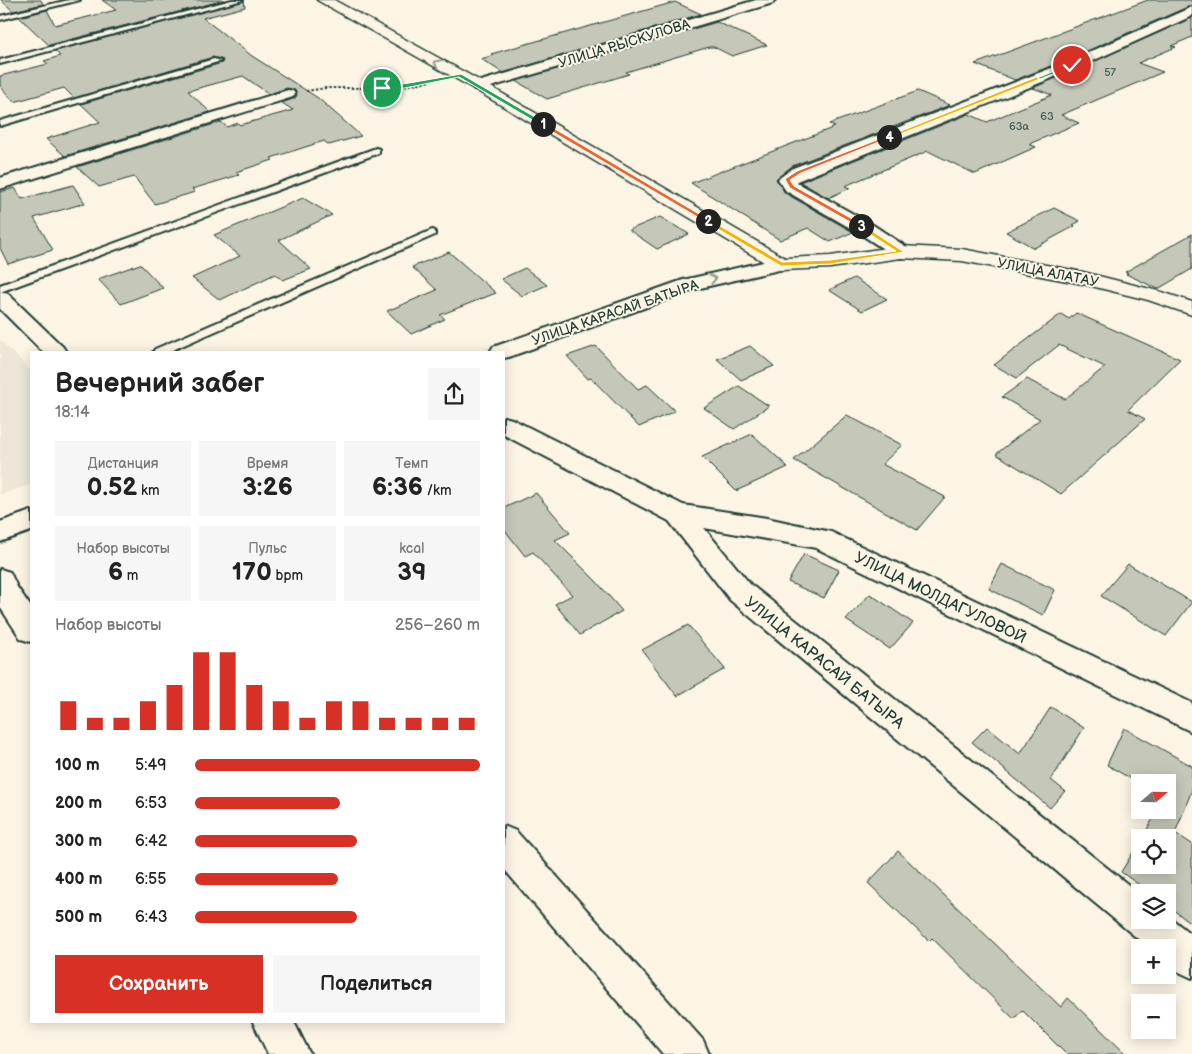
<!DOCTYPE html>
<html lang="ru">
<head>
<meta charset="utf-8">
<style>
  body { margin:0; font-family:"Balsamiq Sans",sans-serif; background:#f6f6f6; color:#222; height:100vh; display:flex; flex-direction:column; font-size:19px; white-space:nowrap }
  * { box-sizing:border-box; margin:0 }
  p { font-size:16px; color:#767676 }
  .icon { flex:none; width:28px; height:28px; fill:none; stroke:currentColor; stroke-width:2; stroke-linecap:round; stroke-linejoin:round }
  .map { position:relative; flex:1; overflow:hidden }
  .panel { position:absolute; left:30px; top:351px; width:475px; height:672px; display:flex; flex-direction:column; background:#fff; border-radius:0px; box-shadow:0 2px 12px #0003 }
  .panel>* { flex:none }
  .needle { width:32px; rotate:70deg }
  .tools { position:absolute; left:1131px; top:774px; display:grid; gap:10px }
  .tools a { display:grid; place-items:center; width:45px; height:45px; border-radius:0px; background:#fff; box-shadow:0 2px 12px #0003; font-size:25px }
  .pin { position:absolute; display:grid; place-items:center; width:42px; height:42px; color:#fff; margin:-21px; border:2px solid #fff; border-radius:50%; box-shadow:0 1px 5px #0007 }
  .km { position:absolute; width:25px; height:25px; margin:-12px; border-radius:50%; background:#222; color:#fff; font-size:14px; line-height:25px; text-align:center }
  .round { display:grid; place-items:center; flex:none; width:52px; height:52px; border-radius:0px; background:#f6f6f6 }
  .summary { display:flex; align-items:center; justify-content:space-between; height:85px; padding:0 25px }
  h1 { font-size:28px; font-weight:800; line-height:38px }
  .metrics { display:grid; grid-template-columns:repeat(3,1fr); gap:8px; height:85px; padding:5px 25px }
  .metrics div { display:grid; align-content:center; border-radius:0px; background:#f6f6f6; text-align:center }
  .metrics b { font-size:25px; font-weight:800 }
  .metrics small { font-size:14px; font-weight:400 }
  .metrics p { font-size:14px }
  .chart { height:140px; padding:10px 25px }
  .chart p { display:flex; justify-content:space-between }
  .chart svg { width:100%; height:90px; margin-top:5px; stroke:#d93025; stroke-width:6 }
  .cta { display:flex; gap:10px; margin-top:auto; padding:10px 25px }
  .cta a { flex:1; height:58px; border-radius:0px; background:#d93025; color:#fff; font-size:20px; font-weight:800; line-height:58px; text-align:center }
  .cta a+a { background:#f6f6f6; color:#222 }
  ul { padding:0 25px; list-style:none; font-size:16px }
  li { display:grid; grid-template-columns:80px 60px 1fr; align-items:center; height:38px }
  li i { height:12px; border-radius:6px; background:#d93025 }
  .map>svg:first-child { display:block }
  .built { fill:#ece7d8 }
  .building { fill:#c5c7b9; stroke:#1f3d34 }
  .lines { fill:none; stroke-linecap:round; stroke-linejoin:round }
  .lane-casing { stroke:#1f3d34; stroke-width:4 }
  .street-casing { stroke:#1f3d34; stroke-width:4 }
  .secondary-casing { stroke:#1f3d34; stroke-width:3 }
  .path { stroke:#1f3d34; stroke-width:2; stroke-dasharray:2.5 2; stroke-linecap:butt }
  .lane { fill:#fcf5e5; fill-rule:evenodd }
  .street { fill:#fcf5e5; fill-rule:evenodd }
  .secondary { fill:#fcf5e5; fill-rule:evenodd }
  .oneway { stroke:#8e998c }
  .split-1 { fill:#22a559; stroke:#fff }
  .split-2 { fill:#f0652b; stroke:#fff }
  .split-3 { fill:#f5b400; stroke:#fff }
  .split-4 { fill:#f0652b; stroke:#fff }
  .split-5 { fill:#f5b400; stroke:#fff }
  .split-6 { fill:#22a559; stroke:#fff }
  .labels { text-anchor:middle; stroke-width:4; stroke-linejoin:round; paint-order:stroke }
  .far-number-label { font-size:11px; fill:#486055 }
  .far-street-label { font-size:14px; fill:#1f3d34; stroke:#fcf5e5 }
  .street-label { font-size:16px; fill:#1f3d34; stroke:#fcf5e5 }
</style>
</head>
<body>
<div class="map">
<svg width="1192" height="1054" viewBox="0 0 1192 1054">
  <rect width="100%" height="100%" fill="#fcf5e5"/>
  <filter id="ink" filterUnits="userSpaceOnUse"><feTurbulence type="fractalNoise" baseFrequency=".02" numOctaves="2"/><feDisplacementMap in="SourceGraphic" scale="10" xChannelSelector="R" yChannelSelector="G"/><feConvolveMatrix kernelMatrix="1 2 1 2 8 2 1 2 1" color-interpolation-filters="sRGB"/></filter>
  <g filter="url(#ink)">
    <polygon class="built" points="0,340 31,371 31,484 0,495"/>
    <g class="building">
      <polygon points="1,0 41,0 43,4 13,11"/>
      <polygon points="102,0 225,0 49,45 19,17 47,10 55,25 116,10"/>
      <polygon points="1148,0 1192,0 1192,5 1066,60 1015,80 975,64"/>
      <polygon points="244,1 245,7 203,18 252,56 318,98 361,136 329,145 324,141 271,158 273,160 236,172 239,175 192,189 195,192 155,204 134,177 99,187 77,167 221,122 227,127 238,123 240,125 293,110 282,103 295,98 297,95 295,90 287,88 269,94 243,76 188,91 210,112 65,156 46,139 100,122 81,104 222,63 223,60 213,57 74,98 64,88 14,102 0,86 0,76 48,64 44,61 60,56 55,51"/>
      <polygon points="675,2 701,14 503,73 481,59 494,55 491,54"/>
      <polygon points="1192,18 1192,37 1171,46 1176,47 1138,63 1163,72 1061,115 1079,123 1029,144 1036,147 975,174 928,151 845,186 850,188 828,198 800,182 969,114 987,122 1052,95 1033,88"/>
      <polygon points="717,22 767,45 732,56 714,47 709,47 626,72 629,74 547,99 516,81"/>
      <polygon points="918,91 950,105 792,166 776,179 785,193 853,232 830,242 808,228 780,240 691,183 835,127 829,124"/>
      <polygon points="73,185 85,203 34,218 53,250 8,264 0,248 0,192 15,188 22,199"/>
      <polygon points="303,198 332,215 279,240 311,269 283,280 275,274 220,300 192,278 240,256 214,235"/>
      <polygon points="1054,208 1080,221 1073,225 1075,226 1034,248 1006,232"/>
      <polygon points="660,217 689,234 657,249 629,230"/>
      <polygon points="1192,234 1192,269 1158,289 1126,274 1128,273 1125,272"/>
      <polygon points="449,252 496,293 440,315 445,319 411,334 387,311 437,290 412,267"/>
      <polygon points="140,264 163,288 121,304 98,279"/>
      <polygon points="525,268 547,285 522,296 501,279"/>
      <polygon points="854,278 887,299 862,311 829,290"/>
      <polygon points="1076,313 1180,359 1128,410 1145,419 1061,494 996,454 1040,419 1002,397 1027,379 1065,399 1105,367 1059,345 1017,378 994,365 1061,314 1069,319"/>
      <polygon points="596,346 638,389 647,385 675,411 639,427 591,378 588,379 567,356"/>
      <polygon points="750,346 774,366 741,380 717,359"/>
      <polygon points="739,386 769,406 734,429 704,408"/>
      <polygon points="847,415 902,445 882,464 945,497 917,530 794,460"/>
      <polygon points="752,434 788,467 736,491 702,457"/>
      <polygon points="536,493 570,533 555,540 596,581 622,611 580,635 555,604 572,595 533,552 525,556 504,529 504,508"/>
      <polygon points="804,554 839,570 824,598 788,582"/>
      <polygon points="1002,564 1055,590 1043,615 989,589"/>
      <polygon points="1128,564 1192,602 1166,636 1101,596"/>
      <polygon points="870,594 913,623 890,649 846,620"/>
      <polygon points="688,625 725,669 677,696 642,650"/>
      <polygon points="1051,707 1084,728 1051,780 1065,791 1050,808 972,742 987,727 1020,754"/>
      <polygon points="1124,728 1192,766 1192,790 1175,833 1192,844 1192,924 1168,906 1168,892 1149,892 1121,872 1140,841 1140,865 1168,865 1168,838 1142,838 1158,810 1168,810 1168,782 1140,784 1107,765"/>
      <polygon points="898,851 1061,1007 1068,998 1126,1054 1066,1054 1022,1010 1014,1019 932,938 929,941 868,883"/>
    </g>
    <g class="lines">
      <g class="lane-casing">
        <g id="lane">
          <polygon points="69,0 80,0 0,20 0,16"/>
          <polygon points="232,0 243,0 0,64 0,60"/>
          <polygon points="214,59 221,61 0,126 0,121"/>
          <polygon points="376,148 379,149 379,153 0,292 0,285"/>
          <polygon points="432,230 435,231 435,235 168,352 153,352 155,349"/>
        </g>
      </g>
      <g class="street-casing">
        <g id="street">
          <polygon points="756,0 775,0 773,3 484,89 474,89 472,86 474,83"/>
          <polygon points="1192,7 1192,16 1077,68 797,181 798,183 873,225 908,248 911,252 908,256 901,258 894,256 859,233 786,191 778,179 793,168 1067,62"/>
          <polygon points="288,90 293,91 295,94 293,97 0,189 0,178"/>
          <polygon points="781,258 788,260 791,264 788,268 696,289 509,357 504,358 504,352 490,352 493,347 683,280"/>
          <polygon points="0,291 7,293 63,347 66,352 43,352 0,309"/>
          <polygon points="504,417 512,419 683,505 767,518 831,532 1192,703 1192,732 816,548 704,528 750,584 1140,894 1140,920 1168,920 1168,916 1192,935 1192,978 1179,972 1168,963 1168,948 1149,948 730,600 669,521 504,435"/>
          <polygon points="31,511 31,531 0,542 0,522"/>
          <polygon points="0,569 10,572 17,587 31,607 31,642 21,639 0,607"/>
          <polygon points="504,826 516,831 703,1040 709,1054 663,1054 504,869"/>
          <polygon points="253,1022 294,1022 310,1054 268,1054"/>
        </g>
      </g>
      <g class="secondary-casing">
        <polygon id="secondary" points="317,0 334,0 484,83 785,258 830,256 901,246 962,249 1083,272 1162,292 1192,302 1192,315 1148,300 1083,284 962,261 901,258 830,268 781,270 774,268 474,89"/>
      </g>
      <polyline class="path" points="306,91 326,88 395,88 431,81"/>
      <use href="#lane" class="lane"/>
      <use href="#street" class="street"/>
      <use href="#secondary" class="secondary"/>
    </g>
    <defs><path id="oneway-chevron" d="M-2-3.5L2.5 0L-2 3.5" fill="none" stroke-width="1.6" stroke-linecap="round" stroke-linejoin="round" transform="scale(1.25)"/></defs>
    <g class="oneway">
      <use href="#oneway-chevron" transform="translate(437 63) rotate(-151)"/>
      <use href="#oneway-chevron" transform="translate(713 279) rotate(-12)"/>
    </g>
  </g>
  <polygon class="split-1" points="461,74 545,123 546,124 541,125 459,77 405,88 380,88"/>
  <polygon class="split-2" points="541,123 545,123 711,221 706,222 541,125"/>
  <polygon class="split-3" points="706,220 710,220 782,262 830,260 896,251 859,227 861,224 904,252 830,264 781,266 706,222"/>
  <polygon class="split-4" points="887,136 891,137 801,173 790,180 794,186 863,225 863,227 859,227 790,188 785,179 797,171"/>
  <polygon class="split-5" points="1039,76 1040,79 890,138 886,137"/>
  <polygon class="split-6" points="1072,64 1073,66 1040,79 1037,78"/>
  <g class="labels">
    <g class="far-number-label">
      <text x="1110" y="76">57</text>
      <text x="1047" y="120">63</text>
      <text x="1019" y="130">63а</text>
    </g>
    <g class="far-street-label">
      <text transform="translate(624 43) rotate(-17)" y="5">УЛИЦА РЫСКУЛОВА</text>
      <text transform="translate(1048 272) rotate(11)" y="5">УЛИЦА АЛАТАУ</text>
      <text transform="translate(615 312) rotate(-19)" y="5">УЛИЦА КАРАСАЙ БАТЫРА</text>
    </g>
    <g class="street-label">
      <text transform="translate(941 597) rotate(26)" y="6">УЛИЦА МОЛДАГУЛОВОЙ</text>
      <text transform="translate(825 662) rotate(39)" y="6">УЛИЦА КАРАСАЙ БАТЫРА</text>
    </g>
  </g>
</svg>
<div class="tools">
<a><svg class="needle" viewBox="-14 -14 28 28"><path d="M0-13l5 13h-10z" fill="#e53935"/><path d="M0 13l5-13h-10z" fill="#767676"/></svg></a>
<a><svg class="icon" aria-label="locate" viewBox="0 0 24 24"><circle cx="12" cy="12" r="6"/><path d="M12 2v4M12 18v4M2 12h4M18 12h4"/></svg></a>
<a><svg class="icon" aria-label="layers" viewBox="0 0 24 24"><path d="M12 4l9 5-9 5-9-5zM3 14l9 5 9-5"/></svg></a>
<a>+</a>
<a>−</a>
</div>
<div class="pin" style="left:382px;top:88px;background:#1e9e55"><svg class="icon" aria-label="arrive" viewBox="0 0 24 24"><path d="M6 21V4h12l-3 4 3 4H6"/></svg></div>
<div class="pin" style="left:1072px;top:65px;background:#d93025"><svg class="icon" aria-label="check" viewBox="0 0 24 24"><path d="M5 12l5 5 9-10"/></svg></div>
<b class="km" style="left:543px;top:124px">1</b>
<b class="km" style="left:708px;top:221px">2</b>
<b class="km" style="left:861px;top:226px">3</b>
<b class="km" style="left:889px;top:137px">4</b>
<section class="panel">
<div class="summary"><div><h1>Вечерний забег</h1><p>18:14</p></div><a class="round"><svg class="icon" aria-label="share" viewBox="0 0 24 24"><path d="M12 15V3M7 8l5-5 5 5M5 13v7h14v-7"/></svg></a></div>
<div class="metrics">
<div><p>Дистанция</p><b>0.52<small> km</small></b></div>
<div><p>Время</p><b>3:26</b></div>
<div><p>Темп</p><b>6:36<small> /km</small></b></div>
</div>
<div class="metrics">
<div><p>Набор высоты</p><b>6<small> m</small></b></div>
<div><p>Пульс</p><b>170<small> bpm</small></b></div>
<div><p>kcal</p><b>39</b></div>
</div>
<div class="chart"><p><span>Набор высоты</span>256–260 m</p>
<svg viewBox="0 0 160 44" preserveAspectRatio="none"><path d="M5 44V30M15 44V38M25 44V38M35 44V30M45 44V22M55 44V6M65 44V6M75 44V22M85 44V30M95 44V38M105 44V30M115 44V30M125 44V38M135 44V38M145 44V38M155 44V38"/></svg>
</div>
<ul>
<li><b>100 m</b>5:49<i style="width:100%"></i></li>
<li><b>200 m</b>6:53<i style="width:51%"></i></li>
<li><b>300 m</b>6:42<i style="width:57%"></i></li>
<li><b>400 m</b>6:55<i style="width:50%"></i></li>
<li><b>500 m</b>6:43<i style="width:57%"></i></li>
</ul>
<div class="cta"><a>Сохранить</a><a>Поделиться</a></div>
</section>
</div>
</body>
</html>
